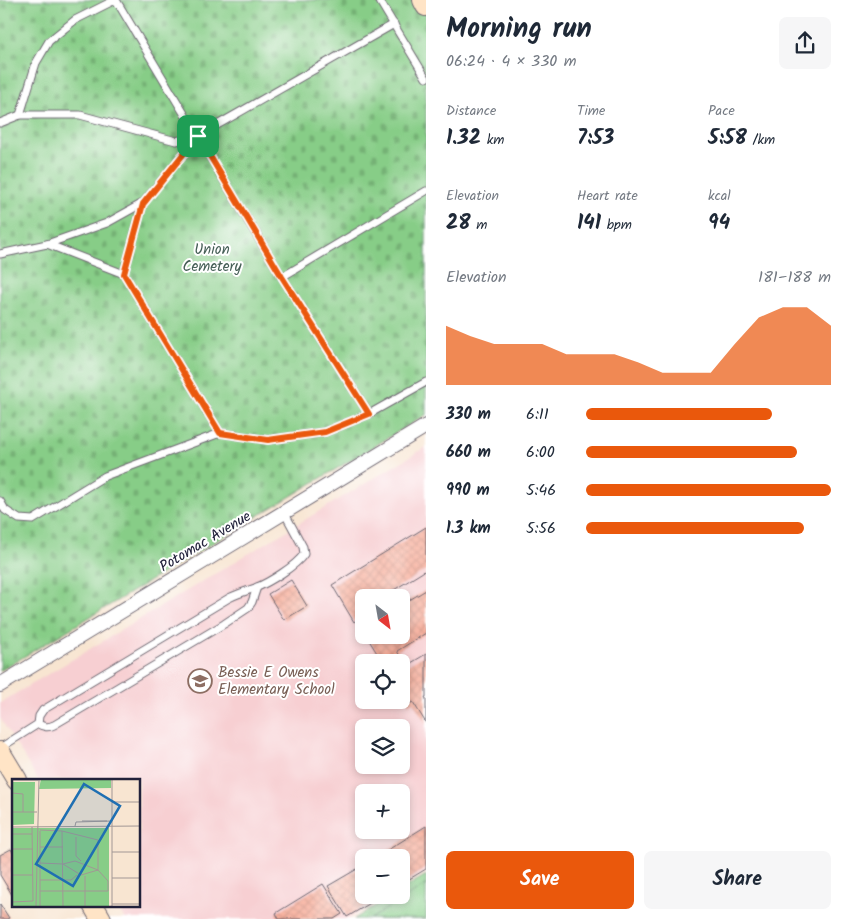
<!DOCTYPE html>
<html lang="en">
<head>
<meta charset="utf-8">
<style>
  body { margin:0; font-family:Kalam,sans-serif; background:#f6f6f7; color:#1f2937; height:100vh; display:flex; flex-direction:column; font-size:19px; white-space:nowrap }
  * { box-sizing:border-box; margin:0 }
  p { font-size:16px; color:#747a83 }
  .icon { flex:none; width:28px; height:28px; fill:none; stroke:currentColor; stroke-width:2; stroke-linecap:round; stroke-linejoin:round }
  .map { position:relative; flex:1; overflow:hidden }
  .details { display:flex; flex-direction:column; background:#fff; width:425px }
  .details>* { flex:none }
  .needle { width:32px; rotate:149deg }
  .buttons { position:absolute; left:355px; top:589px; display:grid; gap:10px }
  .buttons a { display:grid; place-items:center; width:55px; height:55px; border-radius:8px; background:#fff; box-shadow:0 2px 8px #0003; font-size:25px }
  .pin { position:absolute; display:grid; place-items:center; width:42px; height:42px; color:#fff; margin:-21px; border-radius:10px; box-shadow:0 2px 8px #0006 }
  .round { display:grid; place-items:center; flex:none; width:52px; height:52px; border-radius:8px; background:#f6f6f7 }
  .summary { display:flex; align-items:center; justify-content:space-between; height:85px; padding:0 20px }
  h1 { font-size:28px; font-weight:700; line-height:38px }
  .metrics { display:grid; grid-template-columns:repeat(3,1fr); gap:8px; height:85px; padding:5px 20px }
  .metrics div { display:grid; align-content:center }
  .metrics b { font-size:21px; font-weight:700 }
  .metrics small { font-size:14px; font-weight:400 }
  .metrics p { font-size:14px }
  .chart { height:140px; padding:10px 20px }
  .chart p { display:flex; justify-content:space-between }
  .chart svg { width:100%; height:90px; margin-top:5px; fill:#ea580c; opacity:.7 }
  .cta { display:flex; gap:10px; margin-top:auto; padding:10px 20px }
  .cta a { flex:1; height:58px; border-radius:8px; background:#ea580c; color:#fff; font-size:20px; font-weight:700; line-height:58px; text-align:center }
  .cta a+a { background:#f6f6f7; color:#1f2937 }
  ul { padding:0 20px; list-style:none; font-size:16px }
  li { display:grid; grid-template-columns:80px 60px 1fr; align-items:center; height:38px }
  li i { height:12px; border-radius:6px; background:#ea580c }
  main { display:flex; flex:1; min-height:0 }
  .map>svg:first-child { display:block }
  .built { fill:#f7cfd2; fill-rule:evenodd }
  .cemetery { fill:url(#cemetery-stones); stroke:#547861 }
  .park { fill:url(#park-crowns); stroke:#547861 }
  .garden { fill:#87cd87; stroke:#547861 }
  .building { fill:url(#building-cross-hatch) }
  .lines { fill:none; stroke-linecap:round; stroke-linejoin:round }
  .lane-casing { stroke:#6d6670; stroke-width:9 }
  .street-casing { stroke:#6d6670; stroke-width:16 }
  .secondary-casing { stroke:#6d6670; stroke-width:22 }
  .lane { stroke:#fff; stroke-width:7 }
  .street { stroke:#fff; stroke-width:14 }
  .secondary { stroke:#ffe4c6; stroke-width:20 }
  .route-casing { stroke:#fff; stroke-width:10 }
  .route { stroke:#ea580c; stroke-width:6 }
  .labels { text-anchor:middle; stroke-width:4; stroke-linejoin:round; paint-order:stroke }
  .park-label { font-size:15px; fill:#455e56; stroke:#fff }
  .street-label { font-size:15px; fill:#22223b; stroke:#fff }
  .education-label { font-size:15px; fill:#785e54; stroke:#fff; text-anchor:start }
  .inset-road { fill:none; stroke:#a29795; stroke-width:1 }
  .view { fill:#1f6fb2; fill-opacity:0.15; stroke:#1f6fb2; stroke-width:2.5 }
  .inset-edge { fill:none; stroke:#22223b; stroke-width:2.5 }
</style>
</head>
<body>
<main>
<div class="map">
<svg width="426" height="919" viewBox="0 0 426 919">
  <defs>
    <pattern id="cemetery-stones" width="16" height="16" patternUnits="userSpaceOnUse" patternTransform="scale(1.25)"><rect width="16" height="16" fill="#87cd87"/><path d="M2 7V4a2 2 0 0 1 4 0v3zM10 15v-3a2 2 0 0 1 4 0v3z" fill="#74b075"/></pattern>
    <pattern id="park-crowns" width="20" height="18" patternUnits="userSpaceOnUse" patternTransform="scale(1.25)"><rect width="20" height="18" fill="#87cd87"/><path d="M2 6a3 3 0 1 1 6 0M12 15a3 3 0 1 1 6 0" fill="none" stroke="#74b075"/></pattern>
    <pattern id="building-cross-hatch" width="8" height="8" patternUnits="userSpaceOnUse" patternTransform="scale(1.25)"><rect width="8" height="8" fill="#f6a994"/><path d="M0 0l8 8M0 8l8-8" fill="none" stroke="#d39180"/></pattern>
  </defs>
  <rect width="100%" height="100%" fill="#fff"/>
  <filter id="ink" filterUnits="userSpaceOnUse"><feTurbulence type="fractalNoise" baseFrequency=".02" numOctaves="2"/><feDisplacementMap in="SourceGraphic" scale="10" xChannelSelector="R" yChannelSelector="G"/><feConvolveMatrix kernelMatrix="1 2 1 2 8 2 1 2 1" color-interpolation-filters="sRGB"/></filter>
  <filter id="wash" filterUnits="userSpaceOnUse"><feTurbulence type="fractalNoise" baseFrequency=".0096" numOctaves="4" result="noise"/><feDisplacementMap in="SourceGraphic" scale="20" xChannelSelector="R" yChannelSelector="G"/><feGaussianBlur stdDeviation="1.12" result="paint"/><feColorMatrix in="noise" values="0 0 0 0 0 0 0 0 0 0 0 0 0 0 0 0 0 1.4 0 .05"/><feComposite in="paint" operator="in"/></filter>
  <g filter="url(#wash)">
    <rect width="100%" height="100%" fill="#f8e5d1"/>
    <path class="built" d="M426,447V872L401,887V858H364V895H388L349,919H125L116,905H139V780H38L0,718V703ZM364,598H401V635H364ZM364,662H401V700H364ZM364,728H401V765H364ZM364,792H401V830H364Z"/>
    <polygon class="cemetery" points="0,0 426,0 426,415 0,671"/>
    <polygon class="park" points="426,875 426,919 354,919 393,895 401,895 401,890"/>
    <polygon class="garden" points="426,885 426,919 370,919 397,902 399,905 404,902 403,899"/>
    <g id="blocks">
      <g class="building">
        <polygon points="426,527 426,570 381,598 364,598 364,621 361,617 354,622 332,585"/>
        <polygon points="291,580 307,606 284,620 268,594"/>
        <polygon points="426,590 426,633 397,651 406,666 426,654 426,697 425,697 426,699 426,723 413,702 409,704 401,691 401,662 389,662 385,655 380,658 367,637 370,635 401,635 401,605"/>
        <polygon points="426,826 426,869 401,884 401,858 375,858"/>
        <polygon points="11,849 14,854 14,898 0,875 0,855"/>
        <polygon points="364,865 364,895 384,895 347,917 328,886"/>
        <polygon points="323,884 342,914 334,919 279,919 276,913"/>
        <polygon points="0,904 9,918 7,919 0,919"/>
      </g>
    </g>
  </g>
  <g filter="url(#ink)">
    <use href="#blocks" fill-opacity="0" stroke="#6d6670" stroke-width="1"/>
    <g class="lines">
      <g class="lane-casing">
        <g id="lane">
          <polyline points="116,0 282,277 369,414 426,382"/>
          <polyline points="379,0 426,78"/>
          <polyline points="20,115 36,63 49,41 75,20 115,0"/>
          <polyline points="0,123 20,115 80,115 176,141 198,136 394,24"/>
          <polyline points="47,244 124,274 220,433"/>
          <polyline points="0,254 47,244 107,223 143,203 198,136"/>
          <polyline points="124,274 143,203"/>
          <polyline points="282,277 426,191"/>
          <polyline points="0,501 5,510 19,519 33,520 105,476 220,433 268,440 325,432 369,414"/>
          <path d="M38,724C44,727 48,728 54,725L224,624L248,608L252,602L257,587"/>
          <path d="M0,748L38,724L39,716L43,710L229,598C237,594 246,591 255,588C268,583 296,566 304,554L303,547L284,512"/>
        </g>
      </g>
      <g class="street-casing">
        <polyline id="street" points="0,685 426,426"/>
      </g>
      <g class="secondary-casing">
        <g id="secondary">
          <polyline points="423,0 426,6"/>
          <polyline points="0,752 17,780"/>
          <polyline points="93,905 101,919"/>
        </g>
      </g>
      <use href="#lane" class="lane"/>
      <use href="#street" class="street"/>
      <use href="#secondary" class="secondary"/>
    </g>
  </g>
  <g class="lines" filter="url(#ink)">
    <g class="route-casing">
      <polygon id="route" points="198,136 282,277 369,414 325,432 268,440 220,433 124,274 143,204"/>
    </g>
    <use href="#route" class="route"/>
  </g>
  <defs>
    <g id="school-ring" transform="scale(1.25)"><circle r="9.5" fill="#fff" stroke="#8d6e63" stroke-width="1.5"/><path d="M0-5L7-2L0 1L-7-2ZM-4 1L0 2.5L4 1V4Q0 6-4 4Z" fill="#8d6e63"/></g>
  </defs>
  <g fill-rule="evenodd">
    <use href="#school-ring" x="200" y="681"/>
  </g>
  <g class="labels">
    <g class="park-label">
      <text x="212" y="254">Union<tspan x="212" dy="17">Cemetery</tspan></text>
    </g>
    <g class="street-label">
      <text transform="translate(205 541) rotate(-31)" y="5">Potomac Avenue</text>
    </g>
    <g class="education-label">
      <text x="218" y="677">Bessie E Owens<tspan x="218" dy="17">Elementary School</tspan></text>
    </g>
  </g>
  <g transform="translate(12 779)">
    <rect width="128" height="128" fill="#f8e5d1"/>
    <path d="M0,3H23L22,45L0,46ZM0,49H97V127H0Z" fill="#87cd87"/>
    <path d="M29,0H99V9L27,10Z" fill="#87cd87"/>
    <path class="inset-road" d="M100,0V127M0,1H26M0,14L11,15V33M100,23H128M0,33H25M70,42H95M63,47L64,43L100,42M0,48L128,47M28,51L50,52L51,127M0,55H20M64,58V77L69,82M28,68H51M0,70H21M100,73H128M28,84L51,85L69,96L86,91L63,82L51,85M0,96H21M73,97V127M100,99H128M28,101H59L65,96M28,112H96V102L86,91V61L50,52M0,123L21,122L20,48M100,125H128M24,127L27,0M28,127V52"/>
    <path class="view" d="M72,5L108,27L61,107L24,85Z"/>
    <rect width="128" height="128" class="inset-edge"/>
  </g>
</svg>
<div class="buttons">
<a><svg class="needle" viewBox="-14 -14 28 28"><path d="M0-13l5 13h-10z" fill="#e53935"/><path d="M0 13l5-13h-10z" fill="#747a83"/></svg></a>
<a><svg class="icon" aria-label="locate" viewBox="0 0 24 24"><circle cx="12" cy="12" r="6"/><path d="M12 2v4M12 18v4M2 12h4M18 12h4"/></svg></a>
<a><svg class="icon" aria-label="layers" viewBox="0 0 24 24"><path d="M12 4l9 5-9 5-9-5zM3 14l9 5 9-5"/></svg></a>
<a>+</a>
<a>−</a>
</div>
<div class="pin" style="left:198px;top:136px;background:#1e9e55"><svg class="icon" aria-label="arrive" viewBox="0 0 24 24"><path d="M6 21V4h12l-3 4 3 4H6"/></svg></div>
</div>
<section class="details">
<div class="summary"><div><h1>Morning run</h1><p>06:24 · 4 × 330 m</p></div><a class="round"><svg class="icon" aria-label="share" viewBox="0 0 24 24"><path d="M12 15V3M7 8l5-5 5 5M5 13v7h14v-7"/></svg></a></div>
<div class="metrics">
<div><p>Distance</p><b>1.32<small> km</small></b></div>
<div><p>Time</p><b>7:53</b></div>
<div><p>Pace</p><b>5:58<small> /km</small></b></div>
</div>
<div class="metrics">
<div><p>Elevation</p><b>28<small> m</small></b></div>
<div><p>Heart rate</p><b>141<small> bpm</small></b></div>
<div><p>kcal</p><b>94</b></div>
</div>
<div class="chart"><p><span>Elevation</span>181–188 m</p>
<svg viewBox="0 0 160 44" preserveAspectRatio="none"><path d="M0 44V15L10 20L20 24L30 24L40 24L50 29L60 29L70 29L80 33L90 38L100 38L110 38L120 24L130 11L140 6L150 6L160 15V44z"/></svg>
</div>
<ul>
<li><b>330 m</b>6:11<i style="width:76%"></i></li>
<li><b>660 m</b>6:00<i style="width:86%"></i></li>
<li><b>990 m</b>5:46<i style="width:100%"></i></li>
<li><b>1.3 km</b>5:56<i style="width:89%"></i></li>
</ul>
<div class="cta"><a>Save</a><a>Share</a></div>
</section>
</main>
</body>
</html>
